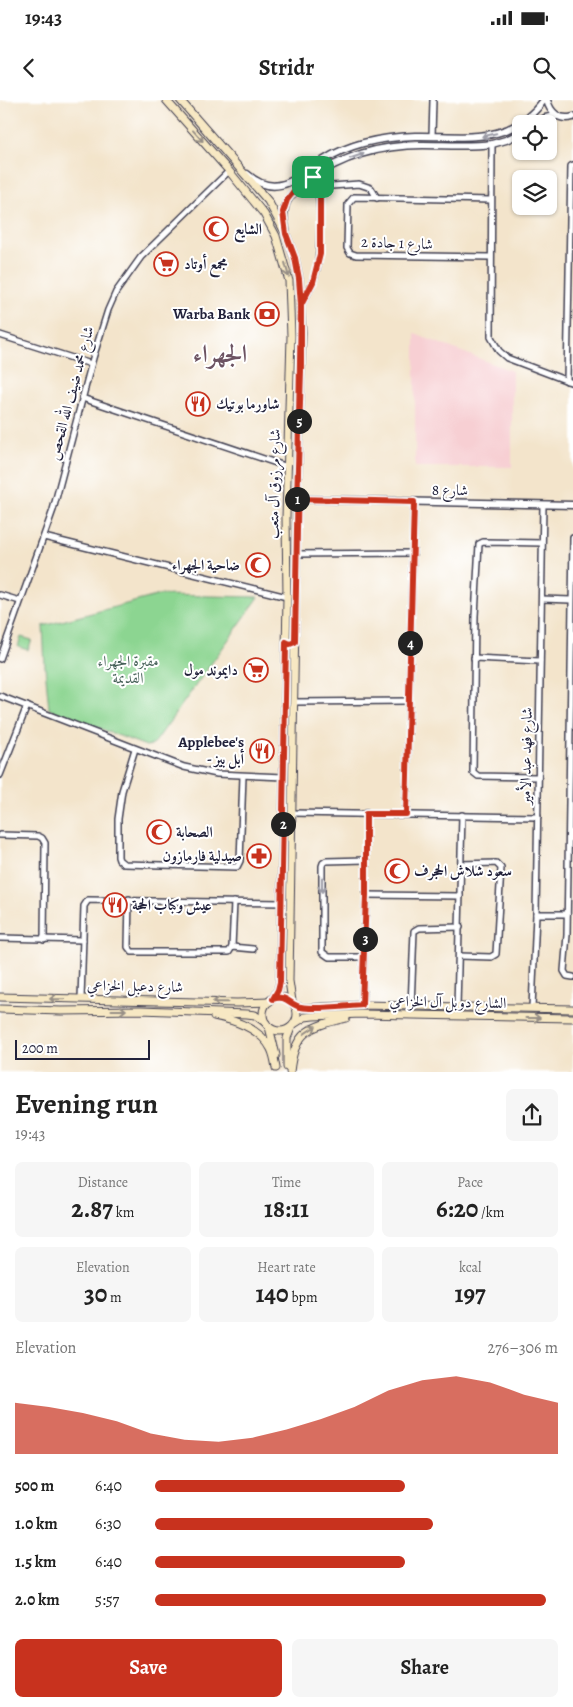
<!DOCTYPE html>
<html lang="en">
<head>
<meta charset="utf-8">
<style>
  body { margin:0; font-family:Alegreya,Amiri,serif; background:#f6f6f6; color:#222; height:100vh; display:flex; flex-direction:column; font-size:19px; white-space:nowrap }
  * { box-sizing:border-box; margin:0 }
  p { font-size:16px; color:#767676 }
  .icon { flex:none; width:28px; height:28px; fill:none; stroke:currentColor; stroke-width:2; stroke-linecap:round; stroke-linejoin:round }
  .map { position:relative; height:972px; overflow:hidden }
  .sheet { display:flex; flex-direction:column; background:#fff; flex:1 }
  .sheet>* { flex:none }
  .fabs { position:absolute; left:512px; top:15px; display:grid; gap:10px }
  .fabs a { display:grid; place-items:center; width:45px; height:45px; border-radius:8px; background:#fff; box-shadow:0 1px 4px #0004; font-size:25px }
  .scale { position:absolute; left:15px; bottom:12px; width:135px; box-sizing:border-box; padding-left:5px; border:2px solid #22223b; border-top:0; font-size:14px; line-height:18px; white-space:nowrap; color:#22223b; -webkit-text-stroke:4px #fff; paint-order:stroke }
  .pin { position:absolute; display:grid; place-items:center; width:42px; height:42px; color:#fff; margin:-21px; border-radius:10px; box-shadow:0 2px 8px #0006 }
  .km { position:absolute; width:25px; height:25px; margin:-12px; border-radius:50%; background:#222; color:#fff; font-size:14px; line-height:25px; text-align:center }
  .round { display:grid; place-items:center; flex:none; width:52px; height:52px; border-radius:8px; background:#f6f6f6 }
  .headline { display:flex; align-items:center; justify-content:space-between; height:85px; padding:0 15px }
  h1 { font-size:28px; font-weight:600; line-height:38px }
  .stats { display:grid; grid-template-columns:repeat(3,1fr); gap:8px; height:85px; padding:5px 15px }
  .stats div { display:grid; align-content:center; border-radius:8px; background:#f6f6f6; text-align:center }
  .stats b { font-size:25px; font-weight:600 }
  .stats small { font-size:14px; font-weight:400 }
  .stats p { font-size:14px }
  .chart { height:140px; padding:10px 15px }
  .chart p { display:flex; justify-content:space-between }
  .chart svg { width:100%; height:90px; margin-top:5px; fill:#c8321e; opacity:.7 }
  .cta { display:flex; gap:10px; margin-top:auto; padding:10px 15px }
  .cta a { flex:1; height:58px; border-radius:8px; background:#c8321e; color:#fff; font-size:20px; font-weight:600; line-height:58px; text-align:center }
  .cta a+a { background:#f6f6f6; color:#222 }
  ul { padding:0 15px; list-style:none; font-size:16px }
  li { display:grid; grid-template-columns:80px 60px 1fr; align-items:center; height:38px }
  li i { height:12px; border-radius:6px; background:#c8321e }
  .status { display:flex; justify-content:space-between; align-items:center; height:35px; padding:0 25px; background:#fff; direction:ltr }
  .status svg { height:14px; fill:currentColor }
  header { display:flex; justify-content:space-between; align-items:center; height:65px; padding:0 15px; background:#fff; font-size:22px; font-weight:600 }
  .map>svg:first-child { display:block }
  .built { fill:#f7cfd3 }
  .green { fill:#8cd591; stroke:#577c66 }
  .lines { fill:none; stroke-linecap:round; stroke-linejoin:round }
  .minor-casing { stroke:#413f51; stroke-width:8 }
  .tertiary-casing { stroke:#413f51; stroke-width:9 }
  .secondary-casing { stroke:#413f51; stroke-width:9 }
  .minor { stroke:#fff; stroke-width:5 }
  .tertiary { stroke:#fff; stroke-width:6 }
  .secondary { stroke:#f7e8c3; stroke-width:7 }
  .oneway { stroke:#9c9ca7 }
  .oneway2 { stroke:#978f86 }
  .route-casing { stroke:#fff; stroke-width:10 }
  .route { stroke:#c8321e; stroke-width:6 }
  .labels { text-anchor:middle; stroke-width:4; stroke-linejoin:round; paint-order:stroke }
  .poi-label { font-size:15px; font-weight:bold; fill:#22223b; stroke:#fff; text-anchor:start }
  .street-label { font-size:15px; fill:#22223b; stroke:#fff }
  .park-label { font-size:15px; fill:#476159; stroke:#fff }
  .town-label { font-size:25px; font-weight:bold; fill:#6c5362; stroke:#fff }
</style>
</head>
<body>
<div class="status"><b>19:43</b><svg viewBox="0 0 49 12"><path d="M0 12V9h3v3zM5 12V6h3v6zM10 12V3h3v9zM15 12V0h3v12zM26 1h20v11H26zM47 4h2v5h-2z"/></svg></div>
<header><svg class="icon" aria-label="back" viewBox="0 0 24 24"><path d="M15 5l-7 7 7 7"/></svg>Stridr<svg class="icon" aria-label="search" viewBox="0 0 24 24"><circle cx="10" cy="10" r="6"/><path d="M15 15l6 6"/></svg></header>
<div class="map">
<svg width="573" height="972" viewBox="0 0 573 972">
  <rect width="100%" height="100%" fill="#fff"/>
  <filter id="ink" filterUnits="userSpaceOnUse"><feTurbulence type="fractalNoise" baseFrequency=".02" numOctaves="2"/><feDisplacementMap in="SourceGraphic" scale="10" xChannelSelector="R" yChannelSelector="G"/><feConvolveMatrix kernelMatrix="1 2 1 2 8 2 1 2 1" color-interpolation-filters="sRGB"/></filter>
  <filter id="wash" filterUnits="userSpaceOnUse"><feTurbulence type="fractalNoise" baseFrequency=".0096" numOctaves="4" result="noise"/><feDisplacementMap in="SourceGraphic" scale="20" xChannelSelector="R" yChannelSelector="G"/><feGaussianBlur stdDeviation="1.12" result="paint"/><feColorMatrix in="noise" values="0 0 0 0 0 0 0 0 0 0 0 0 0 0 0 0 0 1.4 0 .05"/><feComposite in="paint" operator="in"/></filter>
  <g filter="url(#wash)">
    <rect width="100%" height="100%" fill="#f3e4cb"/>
    <polygon class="built" points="415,234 512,271 512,367 415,367"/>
    <g class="green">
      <polygon points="160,495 259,497 153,645 146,646 49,609 45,567 43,526"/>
      <polygon points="21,537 32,540 28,550 18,547"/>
    </g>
  </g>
  <g filter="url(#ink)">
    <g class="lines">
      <g class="minor-casing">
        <g id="minor">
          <polyline points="432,36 433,0"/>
          <polyline points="492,44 491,237 499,251 507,258 573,283"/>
          <polyline points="318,87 359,84 371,88 377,98"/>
          <polyline points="490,157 356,155 350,153 347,148 348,104 354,97 491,100"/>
          <path d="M301,205C321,172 319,159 320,123C320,106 320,93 313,77"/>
          <polyline points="0,235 91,264"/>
          <polyline points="567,281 571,66 573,65"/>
          <polyline points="82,298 288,367"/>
          <polyline points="44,437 287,497"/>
          <polyline points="573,438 567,835 564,871 567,876 573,877"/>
          <polyline points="296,454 413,453"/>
          <polyline points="0,495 20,501"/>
          <polyline points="542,499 571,500"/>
          <polyline points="474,558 540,561"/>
          <polyline points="0,559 53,410 93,258 108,210 116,192 141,157 229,71"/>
          <polyline points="0,596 184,667 217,674 284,677"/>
          <polyline points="294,602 409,601"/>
          <polyline points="135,649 122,691 118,719 118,757 119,760 124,764 237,767 240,761 243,676"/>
          <polyline points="0,675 27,606"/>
          <polyline points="538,677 478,676 473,672 475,516 479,444 483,442 542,443"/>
          <polyline points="292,713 538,717"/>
          <polyline points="406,714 414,402"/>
          <polyline points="0,735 38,736 42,738 45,743 44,840"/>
          <polyline points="366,795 460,796"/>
          <polyline points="129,799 128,847 132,852 229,852 232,847 234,802"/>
          <polyline points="536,814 567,814"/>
          <polyline points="0,838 83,840"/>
          <polyline points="232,847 253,849"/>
          <polyline points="459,856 491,857 496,854 501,768 496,763 461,764"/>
          <polyline points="364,857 329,857 322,852 322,766 323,763 326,761 366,760"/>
          <polyline points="81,899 84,806 88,800 282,803"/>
          <polyline points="362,905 366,795 366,713"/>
          <polyline points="411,906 414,831 419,828 460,827"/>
          <polyline points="457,907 462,715"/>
          <polyline points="532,908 536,814 543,405"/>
        </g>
      </g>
      <g class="tertiary-casing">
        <g id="tertiary">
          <path d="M547,0C550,13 560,21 573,17"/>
          <polyline points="535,24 545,18 557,16"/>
          <path d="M247,74C276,100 298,77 324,60C350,43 384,37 415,36C465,35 509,47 544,0"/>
          <path d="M286,130C280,104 288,95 309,80C342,56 382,45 423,45C446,45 469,47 492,44L506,40L521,33"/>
          <polyline points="297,399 573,405"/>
        </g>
      </g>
      <g class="secondary-casing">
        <g id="secondary">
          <polyline points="166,0 229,71 264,114 276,136 289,181 291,236 286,418 287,497 280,882 278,890 273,899"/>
          <polyline points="180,0 268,101 286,134 295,159 299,179 302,232 297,399 289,881 292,901"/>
          <polyline points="0,897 237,903 269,902"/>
          <circle cx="280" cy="914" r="17"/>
          <polyline points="295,906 305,908 362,905 573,909"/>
          <polyline points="0,909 61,911 141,910 247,914 255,915 266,923"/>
          <path d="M214,916C234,920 261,929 271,949C274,955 275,962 276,968"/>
          <polyline points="294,924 305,917 313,916 361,914 573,918"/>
          <polyline points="269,927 276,955"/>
          <polyline points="287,967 287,938 291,928"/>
          <path d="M290,972C294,931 309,927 346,918"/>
        </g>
      </g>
      <use href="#minor" class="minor"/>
      <use href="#tertiary" class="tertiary"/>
      <use href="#secondary" class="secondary"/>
    </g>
    <defs><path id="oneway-shaft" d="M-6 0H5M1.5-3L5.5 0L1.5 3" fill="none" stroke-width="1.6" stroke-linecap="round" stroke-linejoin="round" transform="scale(1.25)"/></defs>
    <g class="oneway">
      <use href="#oneway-shaft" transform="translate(489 35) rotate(166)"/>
      <use href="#oneway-shaft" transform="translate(357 56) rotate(-19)"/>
      <use href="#oneway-shaft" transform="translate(322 785) rotate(90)"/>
    </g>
    <g class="oneway2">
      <use href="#oneway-shaft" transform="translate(198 36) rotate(48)"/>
      <use href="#oneway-shaft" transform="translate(287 170) rotate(75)"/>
      <use href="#oneway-shaft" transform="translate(57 899) rotate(-179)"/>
      <use href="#oneway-shaft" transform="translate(220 902) rotate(-179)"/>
      <use href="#oneway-shaft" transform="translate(119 910)"/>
      <use href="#oneway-shaft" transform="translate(533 918)"/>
      <use href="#oneway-shaft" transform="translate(310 930) rotate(-34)"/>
    </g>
  </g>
  <g class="lines" filter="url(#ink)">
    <g class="route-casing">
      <path id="route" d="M313,77L293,92L287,100L283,112L286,134L295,158L299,179L301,205L295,542L290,544L286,542L280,882L278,890L273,899C286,894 290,905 301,907C317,910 345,906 362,905L366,795V714H406L414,402L297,399L301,271V205L313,182L320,154V98L318,87L313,77"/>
    </g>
    <use href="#route" class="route"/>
  </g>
  <defs>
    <g id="mosque-ring" transform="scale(1.25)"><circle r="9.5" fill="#fff" stroke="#c8321e" stroke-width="1.5"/><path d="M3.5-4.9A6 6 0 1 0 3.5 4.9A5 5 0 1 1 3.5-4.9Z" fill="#c8321e"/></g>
    <g id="supermarket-ring" transform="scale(1.25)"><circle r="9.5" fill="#fff" stroke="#c8321e" stroke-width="1.5"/><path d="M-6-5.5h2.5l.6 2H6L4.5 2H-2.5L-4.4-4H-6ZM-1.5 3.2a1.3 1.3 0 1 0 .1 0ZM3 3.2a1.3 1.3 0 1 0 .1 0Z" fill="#c8321e"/></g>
    <g id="bank-ring" transform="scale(1.25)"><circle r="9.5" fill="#fff" stroke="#c8321e" stroke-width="1.5"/><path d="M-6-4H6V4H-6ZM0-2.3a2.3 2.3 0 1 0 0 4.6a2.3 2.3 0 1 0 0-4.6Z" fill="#c8321e"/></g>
    <g id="restaurant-ring" transform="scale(1.25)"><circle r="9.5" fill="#fff" stroke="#c8321e" stroke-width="1.5"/><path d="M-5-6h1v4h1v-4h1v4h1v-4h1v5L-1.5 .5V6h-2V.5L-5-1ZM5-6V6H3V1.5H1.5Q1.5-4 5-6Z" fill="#c8321e"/></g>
    <g id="pharmacy-ring" transform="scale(1.25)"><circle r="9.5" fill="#fff" stroke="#c8321e" stroke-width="1.5"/><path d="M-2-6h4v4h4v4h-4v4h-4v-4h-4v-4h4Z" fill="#c8321e"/></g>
  </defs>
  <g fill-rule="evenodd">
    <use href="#mosque-ring" x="216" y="129"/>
    <use href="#supermarket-ring" x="166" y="164"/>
    <use href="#bank-ring" x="267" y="214"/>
    <use href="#restaurant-ring" x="198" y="304"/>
    <use href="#mosque-ring" x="258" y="465"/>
    <use href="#supermarket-ring" x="256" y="570"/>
    <use href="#restaurant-ring" x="262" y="651"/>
    <use href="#mosque-ring" x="159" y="732"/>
    <use href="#pharmacy-ring" x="259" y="756"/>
    <use href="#mosque-ring" x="397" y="771"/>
    <use href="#restaurant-ring" x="115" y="805"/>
  </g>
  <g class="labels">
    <g class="poi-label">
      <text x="234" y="134">الشايع</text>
      <text x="184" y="169">مجمع أوتاد</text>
      <text x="250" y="219" text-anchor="end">Warba Bank</text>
      <text x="216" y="309">شاورما بوتيك</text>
      <text x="240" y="470" text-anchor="end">ضاحية الجهراء</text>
      <text x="238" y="575" text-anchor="end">دايموند مول</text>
      <text x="244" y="647" text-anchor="end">Applebee's<tspan x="244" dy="17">- أبل بيز</tspan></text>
      <text x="176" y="737">الصحابة</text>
      <text x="242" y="761" text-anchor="end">صيدلية فارمازون</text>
      <text x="414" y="776">سعود شلاش الحجرف</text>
      <text x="132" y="810">عيش وكباب الحجة</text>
    </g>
    <g class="street-label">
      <text transform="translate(397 143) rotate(2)" y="5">شارع 1 جادة 2</text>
      <text transform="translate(71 293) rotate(-75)" y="5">شارع محمد ضيف الله القحص</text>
      <text transform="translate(274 384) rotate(-89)" y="5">شارع مرزوق آل متعب</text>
      <text transform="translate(450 390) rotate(1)" y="5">شارع 8</text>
      <text transform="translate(526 656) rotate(-89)" y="5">شارع فهد عبد الأمير</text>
      <text transform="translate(135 886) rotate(1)" y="5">شارع دعبل الخزاعي</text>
      <text transform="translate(448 902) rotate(1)" y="5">الشارع دوبل آل الخزاعي</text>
    </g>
    <g class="park-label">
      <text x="128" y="566">مقبرة الجهراء<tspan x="128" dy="17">القديمة</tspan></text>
    </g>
    <g class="town-label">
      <text x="220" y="262">الجهراء</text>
    </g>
  </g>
</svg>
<div class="fabs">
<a><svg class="icon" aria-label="locate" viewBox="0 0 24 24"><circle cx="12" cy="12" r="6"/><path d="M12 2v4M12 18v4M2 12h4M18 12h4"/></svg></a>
<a><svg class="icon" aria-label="layers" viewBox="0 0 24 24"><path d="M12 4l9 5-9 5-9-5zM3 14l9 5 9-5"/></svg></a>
</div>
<div class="scale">200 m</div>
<div class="pin" style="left:313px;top:77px;background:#1e9e55"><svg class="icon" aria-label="arrive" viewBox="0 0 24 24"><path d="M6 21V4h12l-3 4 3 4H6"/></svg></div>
<b class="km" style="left:297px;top:399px">1</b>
<b class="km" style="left:283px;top:724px">2</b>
<b class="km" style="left:365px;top:839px">3</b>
<b class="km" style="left:410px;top:543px">4</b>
<b class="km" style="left:299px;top:321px">5</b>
</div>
<section class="sheet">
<div class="headline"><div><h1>Evening run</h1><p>19:43</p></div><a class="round"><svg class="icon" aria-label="share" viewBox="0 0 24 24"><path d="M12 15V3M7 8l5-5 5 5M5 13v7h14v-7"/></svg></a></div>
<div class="stats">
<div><p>Distance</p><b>2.87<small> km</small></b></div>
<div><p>Time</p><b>18:11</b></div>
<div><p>Pace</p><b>6:20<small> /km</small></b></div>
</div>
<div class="stats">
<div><p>Elevation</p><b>30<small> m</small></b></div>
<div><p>Heart rate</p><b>140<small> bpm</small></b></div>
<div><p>kcal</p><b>197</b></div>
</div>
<div class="chart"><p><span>Elevation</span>276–306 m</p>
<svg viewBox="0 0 160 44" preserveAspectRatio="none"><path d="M0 44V19L10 21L20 24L30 28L40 34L50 37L60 38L70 36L80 32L90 27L100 21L110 13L120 8L130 6L140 9L150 15L160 19V44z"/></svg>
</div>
<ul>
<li><b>500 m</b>6:40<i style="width:62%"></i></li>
<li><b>1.0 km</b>6:30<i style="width:69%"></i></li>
<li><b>1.5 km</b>6:40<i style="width:62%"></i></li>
<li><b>2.0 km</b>5:57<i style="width:97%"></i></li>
</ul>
<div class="cta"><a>Save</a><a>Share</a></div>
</section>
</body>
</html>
